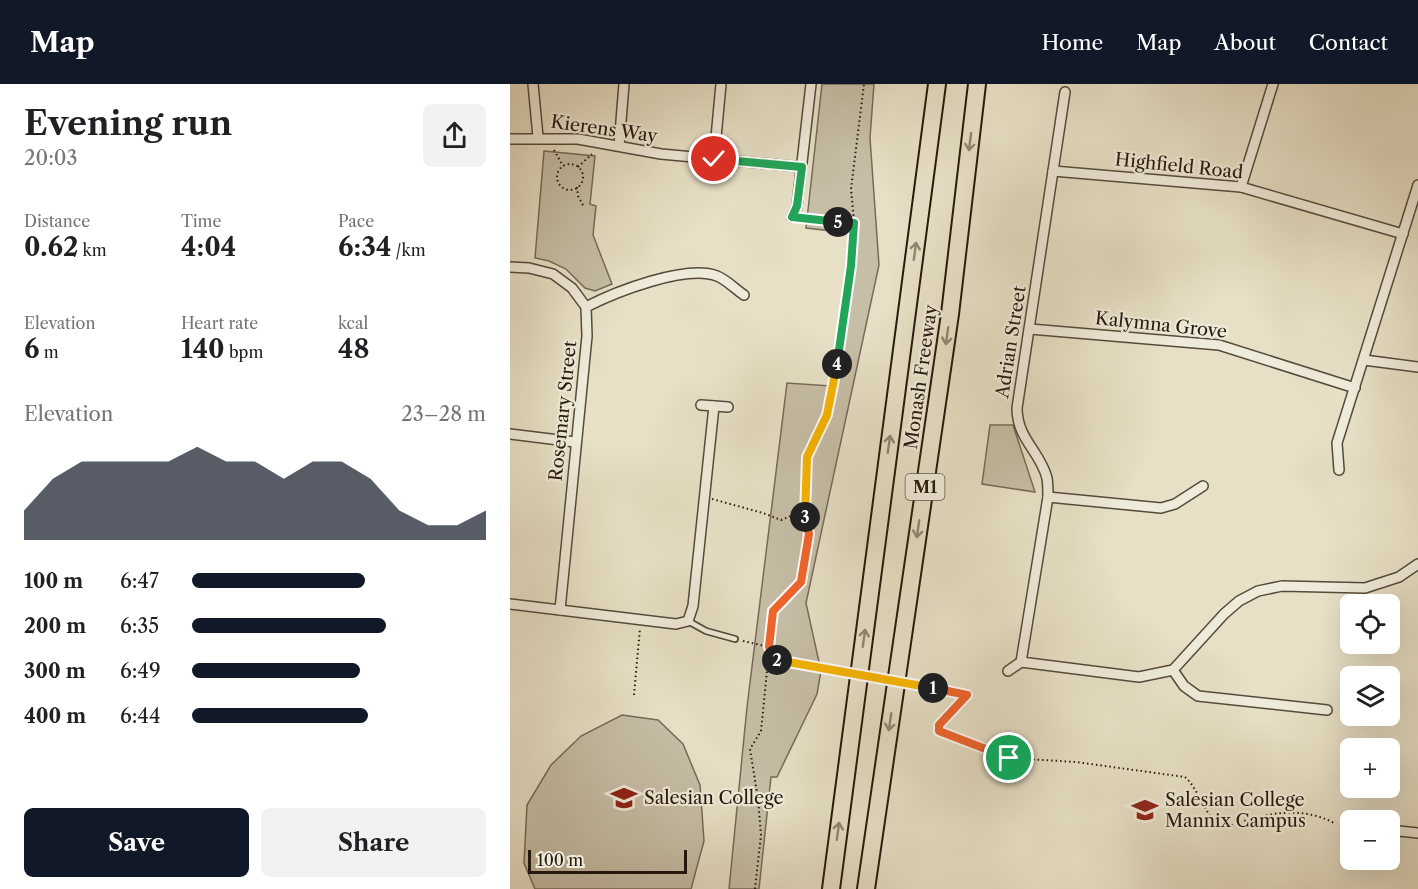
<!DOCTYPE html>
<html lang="en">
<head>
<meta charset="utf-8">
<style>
  body { margin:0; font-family:"Libre Caslon Text",serif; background:#f2f2f2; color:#202124; height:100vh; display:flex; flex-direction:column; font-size:22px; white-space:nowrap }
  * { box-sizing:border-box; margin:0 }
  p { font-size:20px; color:#757577 }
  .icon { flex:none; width:33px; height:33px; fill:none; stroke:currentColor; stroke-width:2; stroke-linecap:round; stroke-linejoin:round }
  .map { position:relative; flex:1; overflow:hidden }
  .panel { display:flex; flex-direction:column; background:#fff; width:510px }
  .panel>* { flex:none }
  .fabs { position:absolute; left:830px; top:510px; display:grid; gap:12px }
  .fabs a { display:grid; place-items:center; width:60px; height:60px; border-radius:9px; background:#fff; box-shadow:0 6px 24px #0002; font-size:30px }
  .scale { position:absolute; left:18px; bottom:15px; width:159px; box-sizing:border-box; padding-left:6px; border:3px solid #26180d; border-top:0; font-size:16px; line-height:21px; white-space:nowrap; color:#26180d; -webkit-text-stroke:4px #efebda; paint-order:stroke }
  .pin { position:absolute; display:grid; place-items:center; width:51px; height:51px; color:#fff; margin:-26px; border:3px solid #fff; border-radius:50%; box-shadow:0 2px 6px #0007 }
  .km { position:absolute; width:30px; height:30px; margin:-15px; border-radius:50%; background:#222; color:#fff; font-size:16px; line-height:30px; text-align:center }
  .round { display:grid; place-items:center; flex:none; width:63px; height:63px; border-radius:9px; background:#f2f2f2 }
  .summary { display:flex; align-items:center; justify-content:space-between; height:102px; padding:0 24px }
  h1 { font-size:33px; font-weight:700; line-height:45px }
  .stats { display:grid; grid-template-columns:repeat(3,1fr); gap:9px; height:102px; padding:6px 24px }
  .stats div { display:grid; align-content:center }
  .stats b { font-size:26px; font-weight:700 }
  .stats small { font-size:16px; font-weight:400 }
  .stats p { font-size:16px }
  .chart { height:168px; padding:12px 24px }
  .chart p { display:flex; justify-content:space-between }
  .chart svg { width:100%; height:108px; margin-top:6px; fill:#111827; opacity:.7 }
  .cta { display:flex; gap:12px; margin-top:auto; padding:12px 24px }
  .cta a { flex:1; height:69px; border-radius:9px; background:#111827; color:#fff; font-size:24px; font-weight:700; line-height:69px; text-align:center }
  .cta a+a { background:#f2f2f2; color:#202124 }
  ul { padding:0 24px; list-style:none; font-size:20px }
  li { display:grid; grid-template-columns:96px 72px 1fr; align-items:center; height:45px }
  li i { height:15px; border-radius:8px; background:#111827 }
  header { display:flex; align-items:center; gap:36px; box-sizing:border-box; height:84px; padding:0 30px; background:#111827; color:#fff }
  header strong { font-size:28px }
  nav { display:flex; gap:33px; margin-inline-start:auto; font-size:21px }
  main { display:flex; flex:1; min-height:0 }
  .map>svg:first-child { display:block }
  .green { fill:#c6bea7; stroke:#766b5a; stroke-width:1.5 }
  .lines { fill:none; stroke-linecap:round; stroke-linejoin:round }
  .lane-casing { stroke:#564a3b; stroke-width:8 }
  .street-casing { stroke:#564a3b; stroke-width:12 }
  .highway-casing { stroke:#26180d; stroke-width:20 }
  .path { stroke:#26180d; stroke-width:2; stroke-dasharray:1.5 3; stroke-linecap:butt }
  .lane { stroke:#efebda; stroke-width:4.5 }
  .street { stroke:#efebda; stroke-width:9 }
  .highway { stroke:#e7e0c6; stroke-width:16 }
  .path-bridge { stroke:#26180d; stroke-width:2; stroke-dasharray:1.5 3; stroke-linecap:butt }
  .oneway { stroke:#908673 }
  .split-1-casing { stroke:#fff; stroke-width:12 }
  .split-2-casing { stroke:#fff; stroke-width:12 }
  .split-3-casing { stroke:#fff; stroke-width:12 }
  .split-4-casing { stroke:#fff; stroke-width:12 }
  .split-5-casing { stroke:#fff; stroke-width:12 }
  .split-6-casing { stroke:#fff; stroke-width:12 }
  .split-1 { stroke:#f0652b; stroke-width:8 }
  .split-2 { stroke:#f5b400; stroke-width:8 }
  .split-3 { stroke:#f0652b; stroke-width:8 }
  .split-4 { stroke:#f5b400; stroke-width:8 }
  .split-5 { stroke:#22a559; stroke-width:8 }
  .split-6 { stroke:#22a559; stroke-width:8 }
  .labels { text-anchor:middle; stroke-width:4.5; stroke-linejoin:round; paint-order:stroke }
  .shield { fill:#efebda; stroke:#62574a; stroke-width:1.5 }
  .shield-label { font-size:16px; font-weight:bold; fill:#26180d }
  .street-label { font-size:18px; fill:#26180d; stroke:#efebda }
  .poi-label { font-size:18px; fill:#26180d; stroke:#efebda; text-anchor:start }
</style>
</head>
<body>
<header>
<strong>Map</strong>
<nav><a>Home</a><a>Map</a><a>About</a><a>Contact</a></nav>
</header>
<main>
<section class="panel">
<div class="summary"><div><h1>Evening run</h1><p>20:03</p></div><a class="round"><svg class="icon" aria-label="share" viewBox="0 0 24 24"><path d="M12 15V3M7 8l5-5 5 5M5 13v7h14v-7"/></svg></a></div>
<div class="stats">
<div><p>Distance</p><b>0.62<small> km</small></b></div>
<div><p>Time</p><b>4:04</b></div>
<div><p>Pace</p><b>6:34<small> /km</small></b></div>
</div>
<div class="stats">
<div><p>Elevation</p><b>6<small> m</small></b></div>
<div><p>Heart rate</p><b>140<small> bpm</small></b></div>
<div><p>kcal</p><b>48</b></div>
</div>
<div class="chart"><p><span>Elevation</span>23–28 m</p>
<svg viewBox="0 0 160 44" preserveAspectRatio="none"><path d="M0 44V32L10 19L20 12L30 12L40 12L50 12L60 6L70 12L80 12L90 19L100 12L110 12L120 19L130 32L140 38L150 38L160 32V44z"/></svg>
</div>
<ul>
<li><b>100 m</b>6:47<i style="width:59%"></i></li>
<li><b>200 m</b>6:35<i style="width:66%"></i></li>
<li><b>300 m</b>6:49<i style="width:57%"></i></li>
<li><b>400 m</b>6:44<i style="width:60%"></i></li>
</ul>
<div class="cta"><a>Save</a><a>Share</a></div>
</section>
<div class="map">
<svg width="908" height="805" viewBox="0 0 908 805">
  <rect width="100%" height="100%" fill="#e7e0c6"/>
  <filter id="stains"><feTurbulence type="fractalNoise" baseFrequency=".00333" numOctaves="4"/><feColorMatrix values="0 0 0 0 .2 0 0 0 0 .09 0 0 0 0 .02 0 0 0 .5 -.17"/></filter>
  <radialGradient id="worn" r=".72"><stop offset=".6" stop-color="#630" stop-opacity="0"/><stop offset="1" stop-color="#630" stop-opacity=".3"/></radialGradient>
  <g class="green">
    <polygon points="312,0 364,0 360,54 369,181 296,519 311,587 307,610 267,693 261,693 249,805 219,805 237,623 277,299 321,302 342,168 340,149 296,144"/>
    <polygon points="34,67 85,72 80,120 86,122 83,151 102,200 85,207 75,204 56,185 39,177 25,174"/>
    <polygon points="480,341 503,341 525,408 472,400"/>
    <polygon points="112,631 148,636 173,660 190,701 194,757 181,805 25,805 14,779 17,721 41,681 71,652"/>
  </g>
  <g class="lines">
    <g class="lane-casing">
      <polyline id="lane" points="178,537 196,547 225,555"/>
    </g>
    <g class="street-casing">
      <g id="street">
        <polyline points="23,0 28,53"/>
        <polyline points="0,55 68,55 151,70 292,83"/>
        <polyline points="109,62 114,0"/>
        <polyline points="204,75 211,0"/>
        <polyline points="543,87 731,103 893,150"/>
        <polyline points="731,103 763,0"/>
        <polyline points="282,133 287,122 301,0"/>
        <polyline points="0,183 19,184 43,190 62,204 76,223 77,252 50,526"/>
        <path d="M76,223C105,208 176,180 207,192C217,196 225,205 234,211"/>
        <polyline points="520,245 709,261 845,304"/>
        <polyline points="854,276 908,283"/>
        <polyline points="191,321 218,323"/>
        <polyline points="0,350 65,358"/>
        <polyline points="829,386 827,359 908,101"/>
        <polyline points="538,413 651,424 665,420 693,402"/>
        <polyline points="0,520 166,540 178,537 183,522 204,322"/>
        <path d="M511,578L538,413C538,407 538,400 537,394C530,367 507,355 507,324L555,8"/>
        <polyline points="511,578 629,593 663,586 714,530 729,517 748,507 772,502 855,504 889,493 908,480"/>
        <polyline points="663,586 674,602 688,612 817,626"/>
        <polyline points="498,587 511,578"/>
        <polyline points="879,746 908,749"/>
      </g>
    </g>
    <g class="highway-casing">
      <g id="highway">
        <polyline points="321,805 427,0"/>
        <polyline points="356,805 440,230 467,0"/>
      </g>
    </g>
    <g class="path">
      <polyline points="44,66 53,82"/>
      <circle cx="60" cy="93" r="13"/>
      <polyline points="68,83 82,70"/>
      <polyline points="67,103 68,112 74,123"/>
      <polyline points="293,134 344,139"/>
      <polyline points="202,415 253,429 271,436 293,427"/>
      <polyline points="233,557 259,563 266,575 299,582"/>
      <path d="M456,609L457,611L429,641V647L499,674L566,678L675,693C691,707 697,741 716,743C752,730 790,720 826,740"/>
      <polyline points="124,611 130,544"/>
      <polyline points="245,805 251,751 248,715 240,665 251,647 263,527 291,498 299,450 293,427 297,373 317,331 331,262 341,182 344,137 341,105 354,0"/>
    </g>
    <use href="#lane" class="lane"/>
    <use href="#street" class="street"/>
    <use href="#highway" class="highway"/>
    <polyline class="path-bridge" points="299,582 456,609"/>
  </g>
  <defs><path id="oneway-shaft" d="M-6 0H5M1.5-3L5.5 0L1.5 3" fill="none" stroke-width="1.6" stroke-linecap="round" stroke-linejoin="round" transform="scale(1.5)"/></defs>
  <g class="oneway">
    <use href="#oneway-shaft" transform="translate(460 58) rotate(97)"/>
    <use href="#oneway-shaft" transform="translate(405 167) rotate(-82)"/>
    <use href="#oneway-shaft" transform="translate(437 252) rotate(98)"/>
    <use href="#oneway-shaft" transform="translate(379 360) rotate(-82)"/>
    <use href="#oneway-shaft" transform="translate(408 445) rotate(98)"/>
    <use href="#oneway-shaft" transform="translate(354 554) rotate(-82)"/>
    <use href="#oneway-shaft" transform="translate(380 638) rotate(98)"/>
    <use href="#oneway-shaft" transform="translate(328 747) rotate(-82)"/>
  </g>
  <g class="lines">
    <g class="split-1-casing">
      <polyline id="split-1" points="423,604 457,611 429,641 429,647 499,674"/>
    </g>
    <g class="split-2-casing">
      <polyline id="split-2" points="267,576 423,604"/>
    </g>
    <g class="split-3-casing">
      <polyline id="split-3" points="267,576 259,563 263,527 291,498 299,450 295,433"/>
    </g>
    <g class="split-4-casing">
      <polyline id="split-4" points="295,433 297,373 317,331 327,280"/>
    </g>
    <g class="split-5-casing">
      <polyline id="split-5" points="327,280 341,182 344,139 328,138"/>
    </g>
    <g class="split-6-casing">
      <polyline id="split-6" points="204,75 292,83 287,122 282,133 328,138"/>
    </g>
    <use href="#split-1" class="split-1"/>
    <use href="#split-2" class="split-2"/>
    <use href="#split-3" class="split-3"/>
    <use href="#split-4" class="split-4"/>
    <use href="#split-5" class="split-5"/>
    <use href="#split-6" class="split-6"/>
  </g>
  <defs>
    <g id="school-bare" transform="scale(2.07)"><path d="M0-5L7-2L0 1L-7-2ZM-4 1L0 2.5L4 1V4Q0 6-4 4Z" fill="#8f2418" stroke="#efebda" stroke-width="2.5" paint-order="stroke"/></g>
  </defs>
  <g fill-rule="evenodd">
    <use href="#school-bare" x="114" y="714"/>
    <use href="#school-bare" x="635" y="726"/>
  </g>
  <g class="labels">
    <rect class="shield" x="395.5" y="390" width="39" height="26" rx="4.5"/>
    <g class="shield-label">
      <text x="415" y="409">M1</text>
    </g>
    <g class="street-label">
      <text transform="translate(94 45) rotate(8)" y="6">Kierens Way</text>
      <text transform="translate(669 82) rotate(6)" y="6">Highfield Road</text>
      <text transform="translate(651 241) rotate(6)" y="6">Kalymna Grove</text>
      <text transform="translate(501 258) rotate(-81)" y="6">Adrian Street</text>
      <text transform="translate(411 293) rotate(-82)" y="6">Monash Freeway</text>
      <text transform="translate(53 327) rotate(-84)" y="6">Rosemary Street</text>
    </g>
    <g class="poi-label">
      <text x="134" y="720">Salesian College</text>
      <text x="655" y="722">Salesian College<tspan x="655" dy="21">Mannix Campus</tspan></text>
    </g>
  </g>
  <rect width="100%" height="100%" filter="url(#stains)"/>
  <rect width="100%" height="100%" fill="url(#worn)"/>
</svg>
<div class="fabs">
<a><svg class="icon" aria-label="locate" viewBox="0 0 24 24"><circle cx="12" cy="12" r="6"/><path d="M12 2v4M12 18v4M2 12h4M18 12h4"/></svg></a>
<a><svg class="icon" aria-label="layers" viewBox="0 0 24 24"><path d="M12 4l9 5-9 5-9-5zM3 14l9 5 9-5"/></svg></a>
<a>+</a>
<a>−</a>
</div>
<div class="scale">100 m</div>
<div class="pin" style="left:499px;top:674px;background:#1e9e55"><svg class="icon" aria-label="arrive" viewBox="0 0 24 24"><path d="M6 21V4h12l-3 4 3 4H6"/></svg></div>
<div class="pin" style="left:204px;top:75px;background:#d93025"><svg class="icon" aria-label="check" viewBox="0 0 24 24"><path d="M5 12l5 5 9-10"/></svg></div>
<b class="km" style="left:423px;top:604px">1</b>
<b class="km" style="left:267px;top:576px">2</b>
<b class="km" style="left:295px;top:433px">3</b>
<b class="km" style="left:327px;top:280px">4</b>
<b class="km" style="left:328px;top:138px">5</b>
</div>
</main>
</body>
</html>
